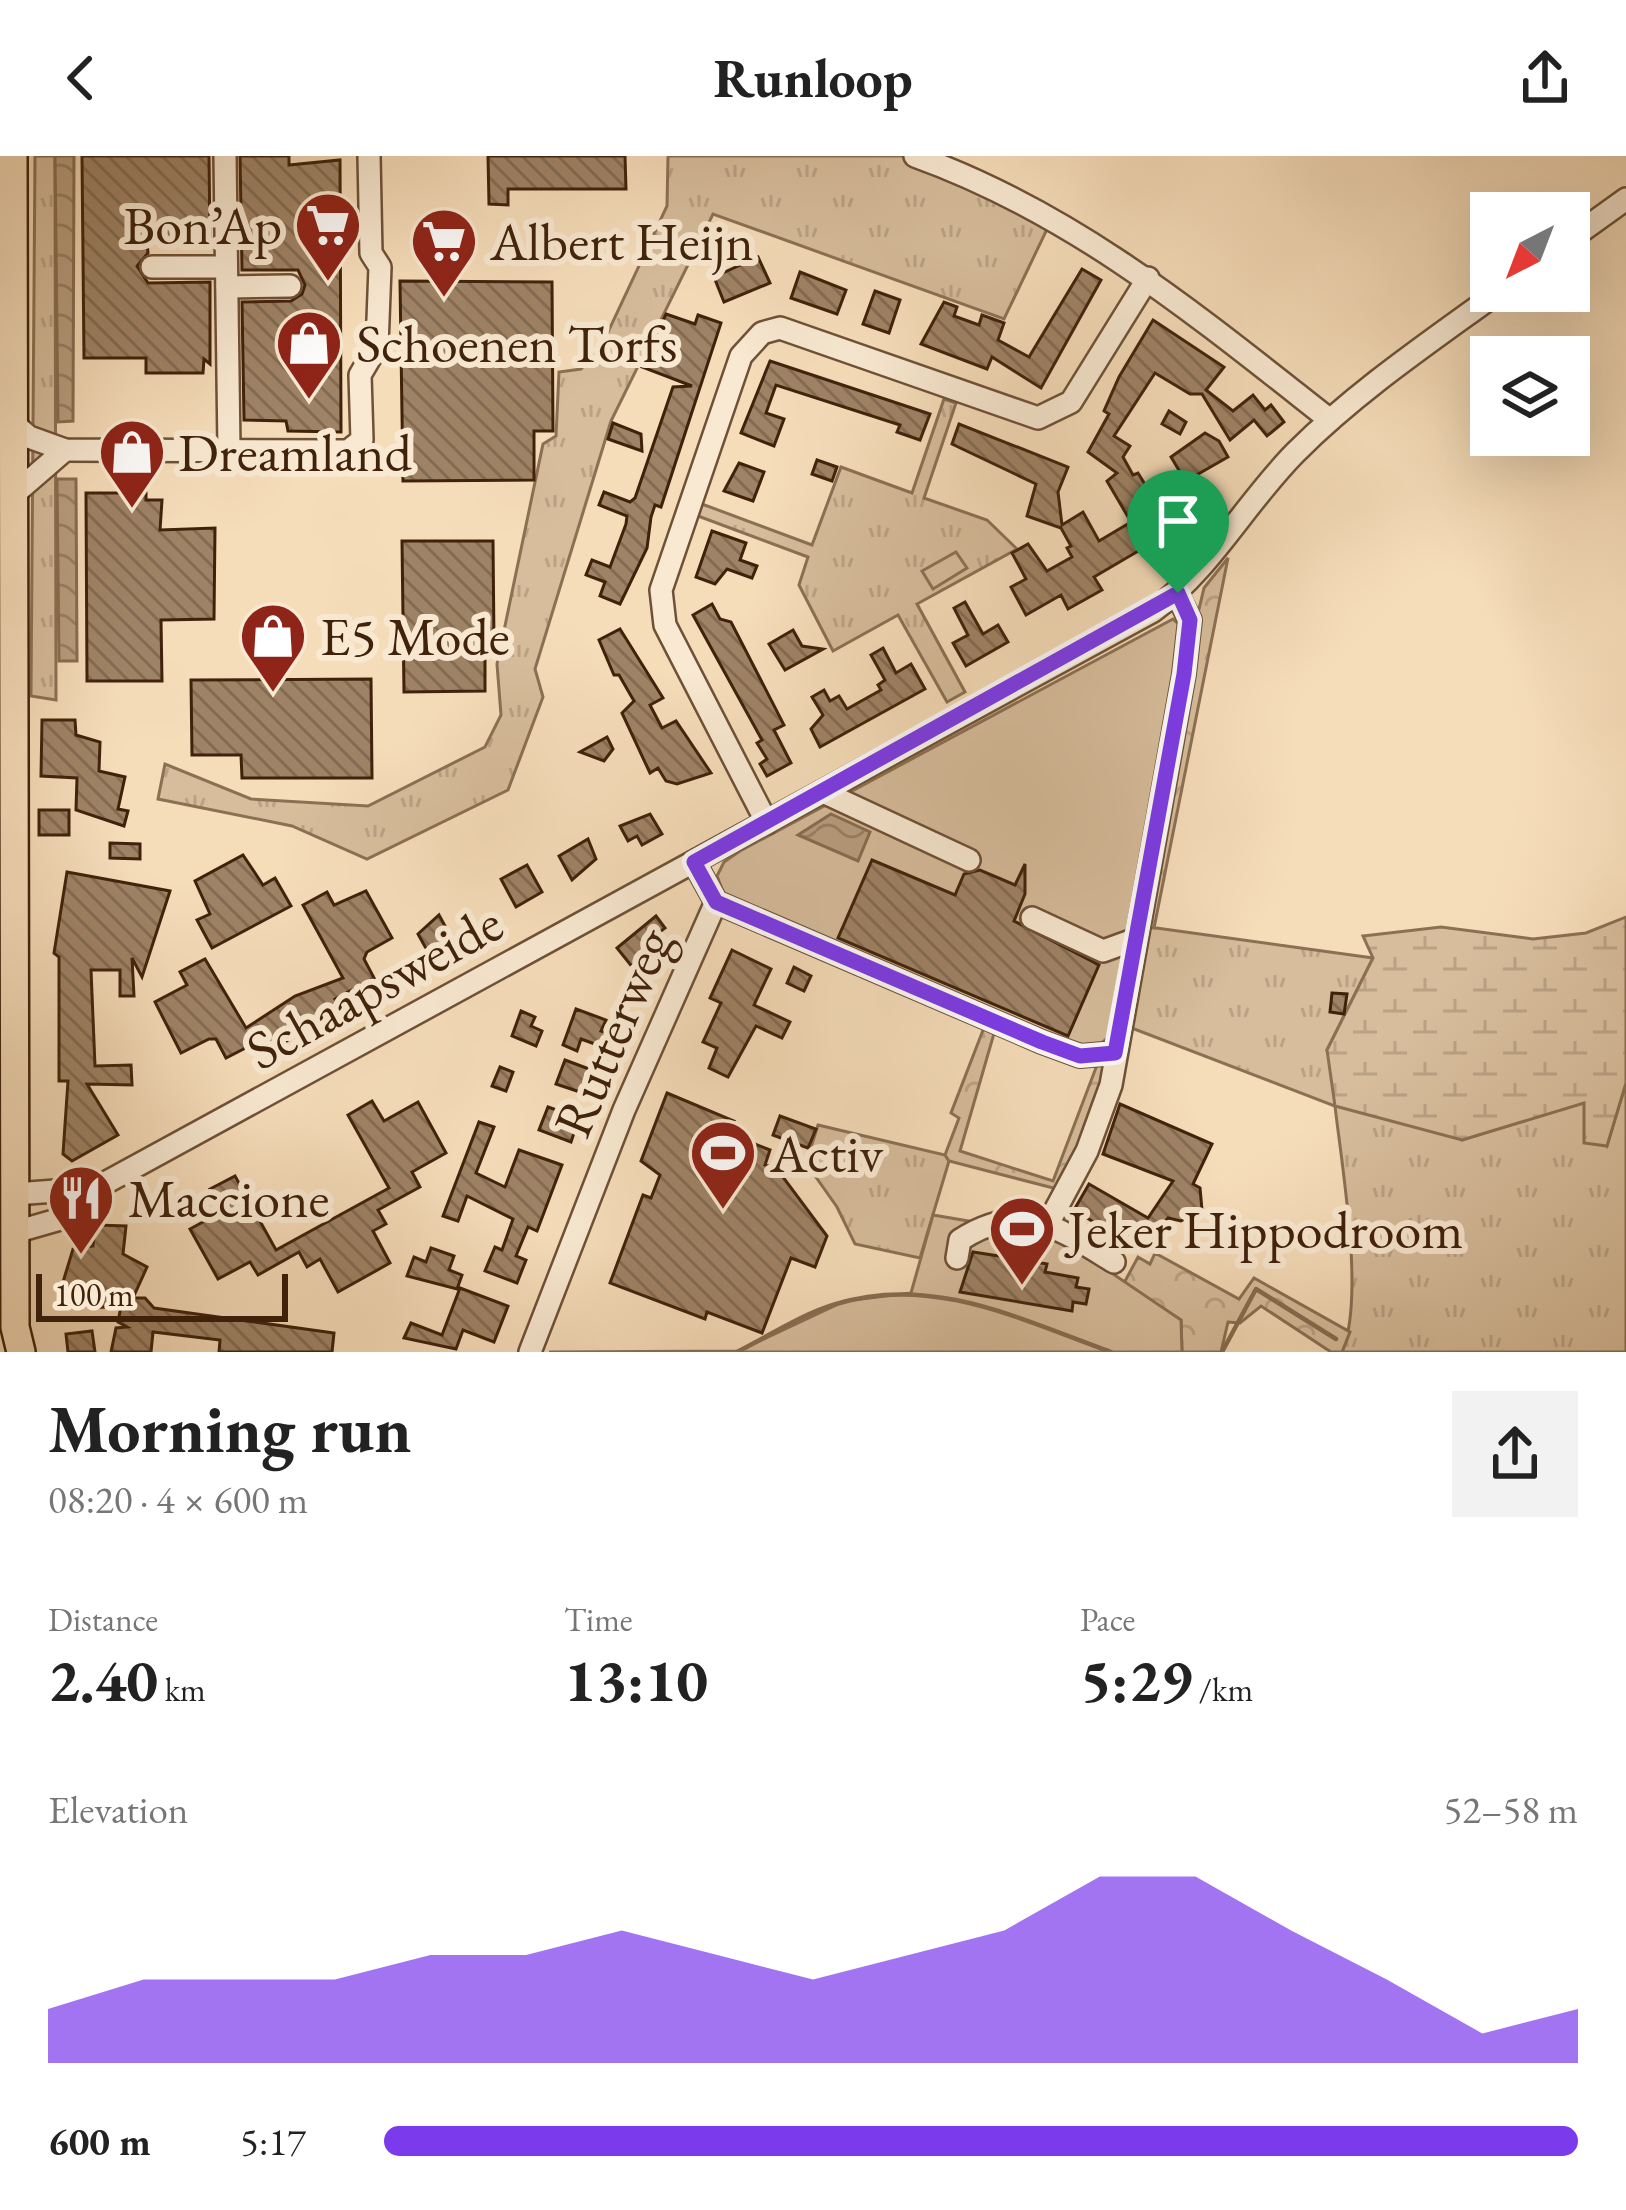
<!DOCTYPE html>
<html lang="en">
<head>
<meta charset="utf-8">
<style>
  body { margin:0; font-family:"EB Garamond",serif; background:#f2f2f2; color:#222; height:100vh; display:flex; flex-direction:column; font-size:45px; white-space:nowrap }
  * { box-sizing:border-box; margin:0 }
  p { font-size:39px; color:#767676 }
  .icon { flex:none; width:66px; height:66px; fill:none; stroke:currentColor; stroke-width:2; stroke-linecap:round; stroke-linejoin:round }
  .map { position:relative; height:1196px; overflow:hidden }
  .sheet { display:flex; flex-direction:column; background:#fff; flex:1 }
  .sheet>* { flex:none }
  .needle { width:78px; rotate:222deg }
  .controls { position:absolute; left:1470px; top:36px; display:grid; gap:24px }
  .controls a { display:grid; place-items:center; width:120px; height:120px; border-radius:0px; background:#fff; box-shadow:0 12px 48px #0002; font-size:60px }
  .scale { position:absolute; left:36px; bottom:30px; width:252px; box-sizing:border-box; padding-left:12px; border:6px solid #40220b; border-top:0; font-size:33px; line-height:42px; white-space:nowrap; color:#40220b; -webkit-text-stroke:9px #f9e9d2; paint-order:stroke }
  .pin { position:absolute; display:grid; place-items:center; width:102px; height:102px; color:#fff; margin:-123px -51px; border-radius:50% 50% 50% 0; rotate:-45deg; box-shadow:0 0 12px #0007 }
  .pin .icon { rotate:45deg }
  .round { display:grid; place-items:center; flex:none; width:126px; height:126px; border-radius:0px; background:#f2f2f2 }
  .summary { display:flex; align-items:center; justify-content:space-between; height:204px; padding:0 48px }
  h1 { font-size:66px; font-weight:700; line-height:90px }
  .figures { display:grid; grid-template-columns:repeat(3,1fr); gap:18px; height:204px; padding:12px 48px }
  .figures div { display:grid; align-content:center }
  .figures b { font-size:60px; font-weight:700 }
  .figures small { font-size:33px; font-weight:400 }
  .figures p { font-size:33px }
  .chart { height:336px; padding:24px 48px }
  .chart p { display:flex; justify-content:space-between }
  .chart svg { width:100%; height:216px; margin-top:12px; fill:#7c3aed; opacity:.7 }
  ul { padding:0 48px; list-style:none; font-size:39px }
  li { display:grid; grid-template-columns:192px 144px 1fr; align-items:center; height:90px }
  li i { height:30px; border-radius:15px; background:#7c3aed }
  header { display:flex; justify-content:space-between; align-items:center; height:156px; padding:0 48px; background:#fff; font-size:54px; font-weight:700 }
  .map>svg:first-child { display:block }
  .grass { fill:url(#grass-tufts); stroke:#8c7054; stroke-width:3 }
  .forest { fill:url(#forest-crowns); stroke:#8c7054; stroke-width:3 }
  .wetland { fill:url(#wetland-marsh); stroke:#8c7054; stroke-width:3 }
  .pitch { fill:#d7bd9c; stroke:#8c7054; stroke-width:3 }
  .water { fill:url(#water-waves); stroke:#886c50; stroke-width:3 }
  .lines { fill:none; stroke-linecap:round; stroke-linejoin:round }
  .stream { stroke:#886c50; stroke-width:4.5 }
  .building { fill:url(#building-back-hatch); stroke:#40220b; stroke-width:3 }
  .minor-casing { stroke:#6e5137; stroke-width:26 }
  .major-casing { stroke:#40220b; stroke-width:32 }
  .minor { stroke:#f9e9d2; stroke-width:21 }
  .major { stroke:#f6ddba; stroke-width:27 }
  .route-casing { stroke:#fff; stroke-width:24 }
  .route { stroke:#7c3aed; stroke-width:15 }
  .labels { text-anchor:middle; stroke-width:12; stroke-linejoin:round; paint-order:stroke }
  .poi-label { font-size:54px; fill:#40220b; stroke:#f9e9d2; text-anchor:start }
  .street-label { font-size:54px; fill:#40220b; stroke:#f9e9d2 }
</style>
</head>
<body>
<header><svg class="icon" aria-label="back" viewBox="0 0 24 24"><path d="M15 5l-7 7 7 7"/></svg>Runloop<svg class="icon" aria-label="share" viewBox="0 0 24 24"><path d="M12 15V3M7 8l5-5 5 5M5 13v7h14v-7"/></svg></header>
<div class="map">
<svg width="1626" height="1196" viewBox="0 0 1626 1196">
  <defs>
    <pattern id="grass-tufts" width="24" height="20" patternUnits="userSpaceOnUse" patternTransform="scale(3)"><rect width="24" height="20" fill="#d7bd9c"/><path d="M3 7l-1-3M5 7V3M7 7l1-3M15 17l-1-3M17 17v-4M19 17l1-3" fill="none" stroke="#baa285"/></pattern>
    <pattern id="forest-crowns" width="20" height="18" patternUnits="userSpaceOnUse" patternTransform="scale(3)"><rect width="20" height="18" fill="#d7bd9c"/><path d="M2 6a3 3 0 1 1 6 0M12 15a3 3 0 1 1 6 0" fill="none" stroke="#baa285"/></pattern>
    <pattern id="wetland-marsh" width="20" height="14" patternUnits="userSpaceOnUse" patternTransform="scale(3)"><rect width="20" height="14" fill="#d7bd9c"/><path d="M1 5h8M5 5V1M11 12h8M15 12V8" fill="none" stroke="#baa285"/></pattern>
    <pattern id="water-waves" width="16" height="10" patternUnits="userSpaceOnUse" patternTransform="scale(3)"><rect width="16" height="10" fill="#b89d7e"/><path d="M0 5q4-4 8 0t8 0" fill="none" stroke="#978065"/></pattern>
    <pattern id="building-back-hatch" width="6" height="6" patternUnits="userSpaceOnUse" patternTransform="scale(3)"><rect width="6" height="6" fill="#9f8366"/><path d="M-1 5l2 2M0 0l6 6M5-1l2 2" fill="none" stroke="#836b52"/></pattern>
  </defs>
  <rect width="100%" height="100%" fill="#f6ddba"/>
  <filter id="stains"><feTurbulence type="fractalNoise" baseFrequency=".00167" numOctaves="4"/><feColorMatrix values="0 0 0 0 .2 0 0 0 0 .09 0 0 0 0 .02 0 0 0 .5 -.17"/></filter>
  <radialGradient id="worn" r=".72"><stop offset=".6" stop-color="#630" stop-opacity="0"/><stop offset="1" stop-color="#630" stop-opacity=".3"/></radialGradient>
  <g class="grass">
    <polygon points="35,0 55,0 56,544 31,540"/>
    <polygon points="668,0 904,0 976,26 1050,67 1004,163 713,58 611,265 535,513 543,541 508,634 367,703 292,670 158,643 165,608 251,643 368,650 485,591 501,559 497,508 543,288 556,280 559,216 581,213 602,189 667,50"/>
    <polygon points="944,243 956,247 924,342 987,364 1017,393 917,448 965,536 947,546 898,459 833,495 799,429 808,401 698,360 702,348 812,389 841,311 912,337"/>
    <path d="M1142,770L1373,802L1327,894L1462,984L1585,946L1607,989L1626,927V1196H1342C1365,1142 1342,1012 1335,950L1129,871Z"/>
    <polygon points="818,969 945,999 949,1005 920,1102 855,1088 837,1051 806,1007"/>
  </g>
  <g class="forest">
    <polygon points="1228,402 1154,772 1143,770 1196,466 1204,432"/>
    <polygon points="985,869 995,874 960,995 1053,1025 1097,909 1107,910 1091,964 1057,1033 949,1005 945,999 959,962 951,957"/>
    <polygon points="1155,1097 1239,1143 1254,1122 1350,1176 1342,1196 1331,1196 1261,1150 1240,1167 1228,1166 1221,1196 1182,1196 1181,1164 1124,1127 1138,1101 1150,1108"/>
  </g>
  <polygon class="wetland" points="1626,761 1626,927 1607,990 1584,987 1584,947 1462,984 1335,950 1327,894 1373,802 1363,780 1441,771 1533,783 1586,777"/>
  <g class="pitch">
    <polygon points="956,396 967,412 933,433 922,415"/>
    <polygon points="1173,463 1181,470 1117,874 1091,896 728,748 717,720 724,706 740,695"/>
    <polygon points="933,1059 1057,1080 1181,1164 1182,1196 549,1196 738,1195 845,1145 911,1137"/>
  </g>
  <g class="water">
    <polygon points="55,0 74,0 73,265 58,266"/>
    <polygon points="57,323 76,323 77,505 59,505"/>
    <polygon points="831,658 870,676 858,705 798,679"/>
  </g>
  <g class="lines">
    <g class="stream">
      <path d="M737,1196C769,1180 802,1158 836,1148C932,1118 1022,1164 1111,1196"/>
      <polyline points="1222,1196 1256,1133 1336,1183"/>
    </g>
  </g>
  <g class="building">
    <polygon points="82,0 209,0 210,85 147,85 148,97 137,110 148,127 210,126 210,208 204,203 203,217 146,217 146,202 84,202"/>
    <polygon points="240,0 289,0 289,9 340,4 341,276 288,275 286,265 244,264 242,146 291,145 302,138 305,129 298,114 242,114"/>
    <polygon points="488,0 625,0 626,33 508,33 508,49 489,48"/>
    <polygon points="758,101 770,127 724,146 714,121"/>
    <polygon points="1082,113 1101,124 1041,232 992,201 987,213 921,188 944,146 957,151 954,160 979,169 982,159 1004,167 998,184 1029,201"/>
    <polygon points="800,116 846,134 837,158 791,142"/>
    <polygon points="400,125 552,126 553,275 534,275 534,324 403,325"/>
    <polygon points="875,135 900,144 889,177 863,168"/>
    <polygon points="666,158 695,168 698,159 721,167 661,351 655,349 651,361 647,392 620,448 600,440 605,426 586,419 592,404 610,411 626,368 627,360 599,349 604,336 630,346 635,342 673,231 692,230 642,211"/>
    <polygon points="1153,164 1224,211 1206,234 1233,255 1253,239 1265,254 1271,249 1284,266 1267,280 1254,264 1230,284 1202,238 1190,238 1155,217 1114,280 1130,290 1123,301 1133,319 1138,317 1151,338 1183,321 1171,301 1205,277 1219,285 1228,301 1193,321 1201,334 1176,348 1179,353 1145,373 1152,387 1094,421 1102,434 1068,453 1061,439 1026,459 1011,431 1026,423 1012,397 1028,388 1047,415 1072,401 1067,392 1071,390 1061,372 1027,360 1036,328 952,288 959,268 1068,311 1058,336 1062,369 1083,356 1099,385 1131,366 1107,325 1117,317 1088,296 1109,258 1104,255 1119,221"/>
    <polygon points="770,205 930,258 920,284 897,276 900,269 776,229 766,257 784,263 774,290 741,277"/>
    <polygon points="1169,255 1186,266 1180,278 1162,268"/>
    <polygon points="613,267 641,278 642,295 608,283"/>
    <polygon points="817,304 837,311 832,325 812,318"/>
    <polygon points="739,307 764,316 753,345 724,335"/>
    <polygon points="86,337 146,337 146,344 162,344 160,374 215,372 214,463 161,464 162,525 87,525"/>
    <polygon points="712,375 746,387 740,404 757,410 752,422 727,413 715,428 696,421"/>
    <polygon points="402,385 493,385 494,486 485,486 485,535 404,536"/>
    <polygon points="965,446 983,478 998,469 1008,486 966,510 953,487 968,479 954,452"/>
    <polygon points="712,448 720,463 731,466 784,569 774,574 791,607 767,620 760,608 767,603 757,587 762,584 693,459"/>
    <polygon points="620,473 663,542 650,549 662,572 676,565 711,617 677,628 666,625 658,612 650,617 622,557 634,545 619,519 614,519 599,484"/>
    <polygon points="793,474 802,490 823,493 785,514 769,488"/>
    <polygon points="883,492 896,517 911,508 925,533 820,591 811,573 823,559 812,541 824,534 830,545 839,540 847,553 881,534 878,529 885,524 871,499"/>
    <polygon points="371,523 372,622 242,622 241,599 192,599 191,524"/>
    <polygon points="42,564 75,564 76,579 100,586 99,615 125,621 118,653 128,655 124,670 76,654 77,622 41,620"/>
    <polygon points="607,581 613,593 604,605 580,596"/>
    <rect x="39" y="654" width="30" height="25"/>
    <polygon points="650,658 662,678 642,689 637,680 628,685 620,670"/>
    <polygon points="588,683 596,703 572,724 559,700"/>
    <polygon points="110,687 140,688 140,703 110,702"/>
    <polygon points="243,699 263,729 275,722 291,750 212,792 197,764 210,758 195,725"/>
    <polygon points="872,704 955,739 964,718 980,714 1015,729 1025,708 1025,738 1014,765 1099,809 1068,880 838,782"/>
    <polygon points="527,709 542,736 516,751 501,723"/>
    <polygon points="67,716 170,735 142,821 132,802 134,840 120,840 120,814 91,814 95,910 131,909 132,929 87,928 118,979 72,1005 63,998 68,925 59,925 59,801 54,797"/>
    <polygon points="366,735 392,782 367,796 364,803 374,822 335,843 342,855 272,893 265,882 226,902 216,883 209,883 181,897 155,846 187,829 180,816 205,803 246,872 295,840 343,822 303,749 327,736 334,749"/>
    <polygon points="439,759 457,792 433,805 418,778"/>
    <polygon points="656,760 665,772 657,778 664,788 634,813 617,792"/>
    <polygon points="732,794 771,813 754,849 790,866 782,882 756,870 728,921 709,912 717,892 703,886 721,847 710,842"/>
    <polygon points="794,811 811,820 804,835 787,827"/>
    <polygon points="1332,837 1347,838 1344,858 1330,856"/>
    <polygon points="576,853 606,864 601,875 611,878 606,892 581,883 577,895 563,889"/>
    <polygon points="521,855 535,861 531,870 542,875 536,890 512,880"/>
    <polygon points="565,904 597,916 589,939 556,928"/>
    <polygon points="500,911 513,916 506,935 492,930"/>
    <polygon points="667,937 734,965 729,978 770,994 765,1009 777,1013 827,1080 815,1111 791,1102 762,1177 707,1156 705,1163 610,1127 643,1039 651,1042 660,1019 641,1005"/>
    <polygon points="372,945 384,965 418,946 446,997 412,1016 420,1031 378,1054 386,1068 373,1075 390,1107 338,1136 320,1103 307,1111 299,1096 258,1119 250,1106 218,1123 190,1073 223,1055 210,1033 235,1020 276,1094 389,1032 348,959"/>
    <polygon points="1120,948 1212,988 1193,1028 1200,1032 1202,1054 1181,1065 1168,1062 1151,1086 1144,1081 1136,1092 1074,1054 1089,1028 1148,1062 1173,1025 1103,998"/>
    <polygon points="548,951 579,962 571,986 539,974"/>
    <polygon points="780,960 816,973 808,992 773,979"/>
    <polygon points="479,966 494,971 476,1017 505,1031 519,994 562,1009 537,1075 528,1071 516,1100 526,1104 517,1127 485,1115 495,1091 502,1094 513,1063 467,1040 458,1065 443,1060"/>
    <polygon points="95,1069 126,1070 123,1098 147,1111 133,1142 145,1142 154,1152 334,1177 332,1196 219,1196 220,1184 153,1176 151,1196 111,1196 116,1172 127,1171 118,1166 121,1150 92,1152 60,1136 73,1093 93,1090"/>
    <polygon points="431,1092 454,1100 449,1114 462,1119 457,1133 407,1120 414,1101 426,1106"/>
    <polygon points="1006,1094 1019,1096 1017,1103 1047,1108 1045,1116 1078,1122 1076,1131 1089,1133 1086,1148 1073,1146 1072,1155 960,1136 973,1096 1005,1101"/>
    <polygon points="460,1132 508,1150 494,1186 463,1174 456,1193 404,1182 411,1167 442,1179"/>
    <polygon points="92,1175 95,1196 68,1196 66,1178"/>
  </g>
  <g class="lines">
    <g class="minor-casing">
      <g id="minor">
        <polyline points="225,0 229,293"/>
        <path d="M915,0C1074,57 1199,161 1330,264"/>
        <polyline points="1569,84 1626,43"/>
        <polyline points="152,111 226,111"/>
        <polyline points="227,131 290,130"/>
        <polyline points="14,268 29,281 65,294 348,295 362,284 360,219 377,190 380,111 371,97 369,0"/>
        <polyline points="13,339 65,294"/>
        <polyline points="823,636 969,704"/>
        <polyline points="767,667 665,469 661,434 741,200 762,177 780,172 1038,262 1071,246 1148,122"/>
        <polyline points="716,746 1042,886 1080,900 1115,897"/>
        <polyline points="1032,762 1103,795 1136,783"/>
        <polyline points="15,1038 96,1032"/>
        <polyline points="1049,1066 1087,995 1111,929 1184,518 1190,464 1177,438"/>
        <path d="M15,1076L57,1064L96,1032L1153,455C1211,413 1245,347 1296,296C1357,235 1430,186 1500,135"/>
        <path d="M957,1102L960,1084C1022,1044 1058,1072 1114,1106"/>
        <polyline points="530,1196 624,954 716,746 694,706"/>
      </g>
    </g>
    <g class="major-casing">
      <polyline id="major" points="13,0 15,1171 21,1196"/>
    </g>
    <use href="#minor" class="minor"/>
    <use href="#major" class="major"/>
  </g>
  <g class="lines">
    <g class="route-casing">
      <polygon id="route" points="1178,437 1190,464 1184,518 1115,897 1080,900 1042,886 716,746 694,706"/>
    </g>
    <use href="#route" class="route"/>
  </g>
  <defs>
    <g id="supermarket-pin" transform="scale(3.45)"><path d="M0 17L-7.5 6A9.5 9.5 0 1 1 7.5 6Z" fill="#8f2418" stroke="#f9e9d2"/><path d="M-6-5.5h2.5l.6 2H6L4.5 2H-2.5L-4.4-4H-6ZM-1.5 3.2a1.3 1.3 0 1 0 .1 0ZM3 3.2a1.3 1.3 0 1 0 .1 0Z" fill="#fff"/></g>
    <g id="shop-pin" transform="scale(3.45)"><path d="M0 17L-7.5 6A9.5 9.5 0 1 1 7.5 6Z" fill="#8f2418" stroke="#f9e9d2"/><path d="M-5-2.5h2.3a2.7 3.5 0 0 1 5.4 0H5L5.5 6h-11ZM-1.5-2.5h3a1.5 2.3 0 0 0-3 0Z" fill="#fff"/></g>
    <g id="stadium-pin" transform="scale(3.45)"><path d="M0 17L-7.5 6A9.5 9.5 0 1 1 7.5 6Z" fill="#8f2418" stroke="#f9e9d2"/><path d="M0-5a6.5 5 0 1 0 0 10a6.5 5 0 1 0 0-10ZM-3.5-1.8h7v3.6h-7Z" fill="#fff"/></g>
    <g id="restaurant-pin" transform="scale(3.45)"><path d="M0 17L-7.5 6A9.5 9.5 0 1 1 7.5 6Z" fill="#8f2418" stroke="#f9e9d2"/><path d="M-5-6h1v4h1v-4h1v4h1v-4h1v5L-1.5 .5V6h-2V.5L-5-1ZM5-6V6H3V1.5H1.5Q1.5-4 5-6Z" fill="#fff"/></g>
  </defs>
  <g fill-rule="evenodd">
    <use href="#supermarket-pin" x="328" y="69"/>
    <use href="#supermarket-pin" x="444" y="85"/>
    <use href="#shop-pin" x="309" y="187"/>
    <use href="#shop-pin" x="132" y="296"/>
    <use href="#shop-pin" x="273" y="480"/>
    <use href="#stadium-pin" x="723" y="997"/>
    <use href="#restaurant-pin" x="81" y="1042"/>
    <use href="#stadium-pin" x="1022" y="1073"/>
  </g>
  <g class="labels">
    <g class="poi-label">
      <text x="282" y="88" text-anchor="end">Bon’Ap</text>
      <text x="490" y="104">Albert Heijn</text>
      <text x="356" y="206">Schoenen Torfs</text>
      <text x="178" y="315">Dreamland</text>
      <text x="320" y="499">E5 Mode</text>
      <text x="770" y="1016">Activ</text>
      <text x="128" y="1061">Maccione</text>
      <text x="1068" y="1092">Jeker Hippodroom</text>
    </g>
    <g class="street-label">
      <text transform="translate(374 830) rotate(-29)" y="19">Schaapsweide</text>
      <text transform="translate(612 876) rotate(-67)" y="19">Rutterweg</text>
    </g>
  </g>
  <rect width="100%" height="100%" filter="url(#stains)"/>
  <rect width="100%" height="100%" fill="url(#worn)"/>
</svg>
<div class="controls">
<a><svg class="needle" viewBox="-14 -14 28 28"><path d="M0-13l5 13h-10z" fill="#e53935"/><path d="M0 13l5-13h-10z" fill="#767676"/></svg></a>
<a><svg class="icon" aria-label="layers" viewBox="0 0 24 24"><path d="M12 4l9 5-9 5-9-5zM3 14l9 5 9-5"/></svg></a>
</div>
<div class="scale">100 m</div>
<div class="pin" style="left:1178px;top:437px;background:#1e9e55"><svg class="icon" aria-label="arrive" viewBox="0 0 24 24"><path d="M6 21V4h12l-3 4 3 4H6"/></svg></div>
</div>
<section class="sheet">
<div class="summary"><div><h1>Morning run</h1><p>08:20 · 4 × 600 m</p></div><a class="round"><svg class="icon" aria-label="share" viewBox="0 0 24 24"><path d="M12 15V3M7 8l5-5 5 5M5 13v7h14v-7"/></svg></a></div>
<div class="figures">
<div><p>Distance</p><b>2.40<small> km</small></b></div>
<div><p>Time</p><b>13:10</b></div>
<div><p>Pace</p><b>5:29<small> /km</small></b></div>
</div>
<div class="chart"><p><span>Elevation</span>52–58 m</p>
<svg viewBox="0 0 160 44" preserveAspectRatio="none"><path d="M0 44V33L10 27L20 27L30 27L40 22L50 22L60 17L70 22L80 27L90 22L100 17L110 6L120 6L130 17L140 27L150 38L160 33V44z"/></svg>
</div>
<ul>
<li><b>600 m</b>5:17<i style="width:100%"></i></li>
</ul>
</section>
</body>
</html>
